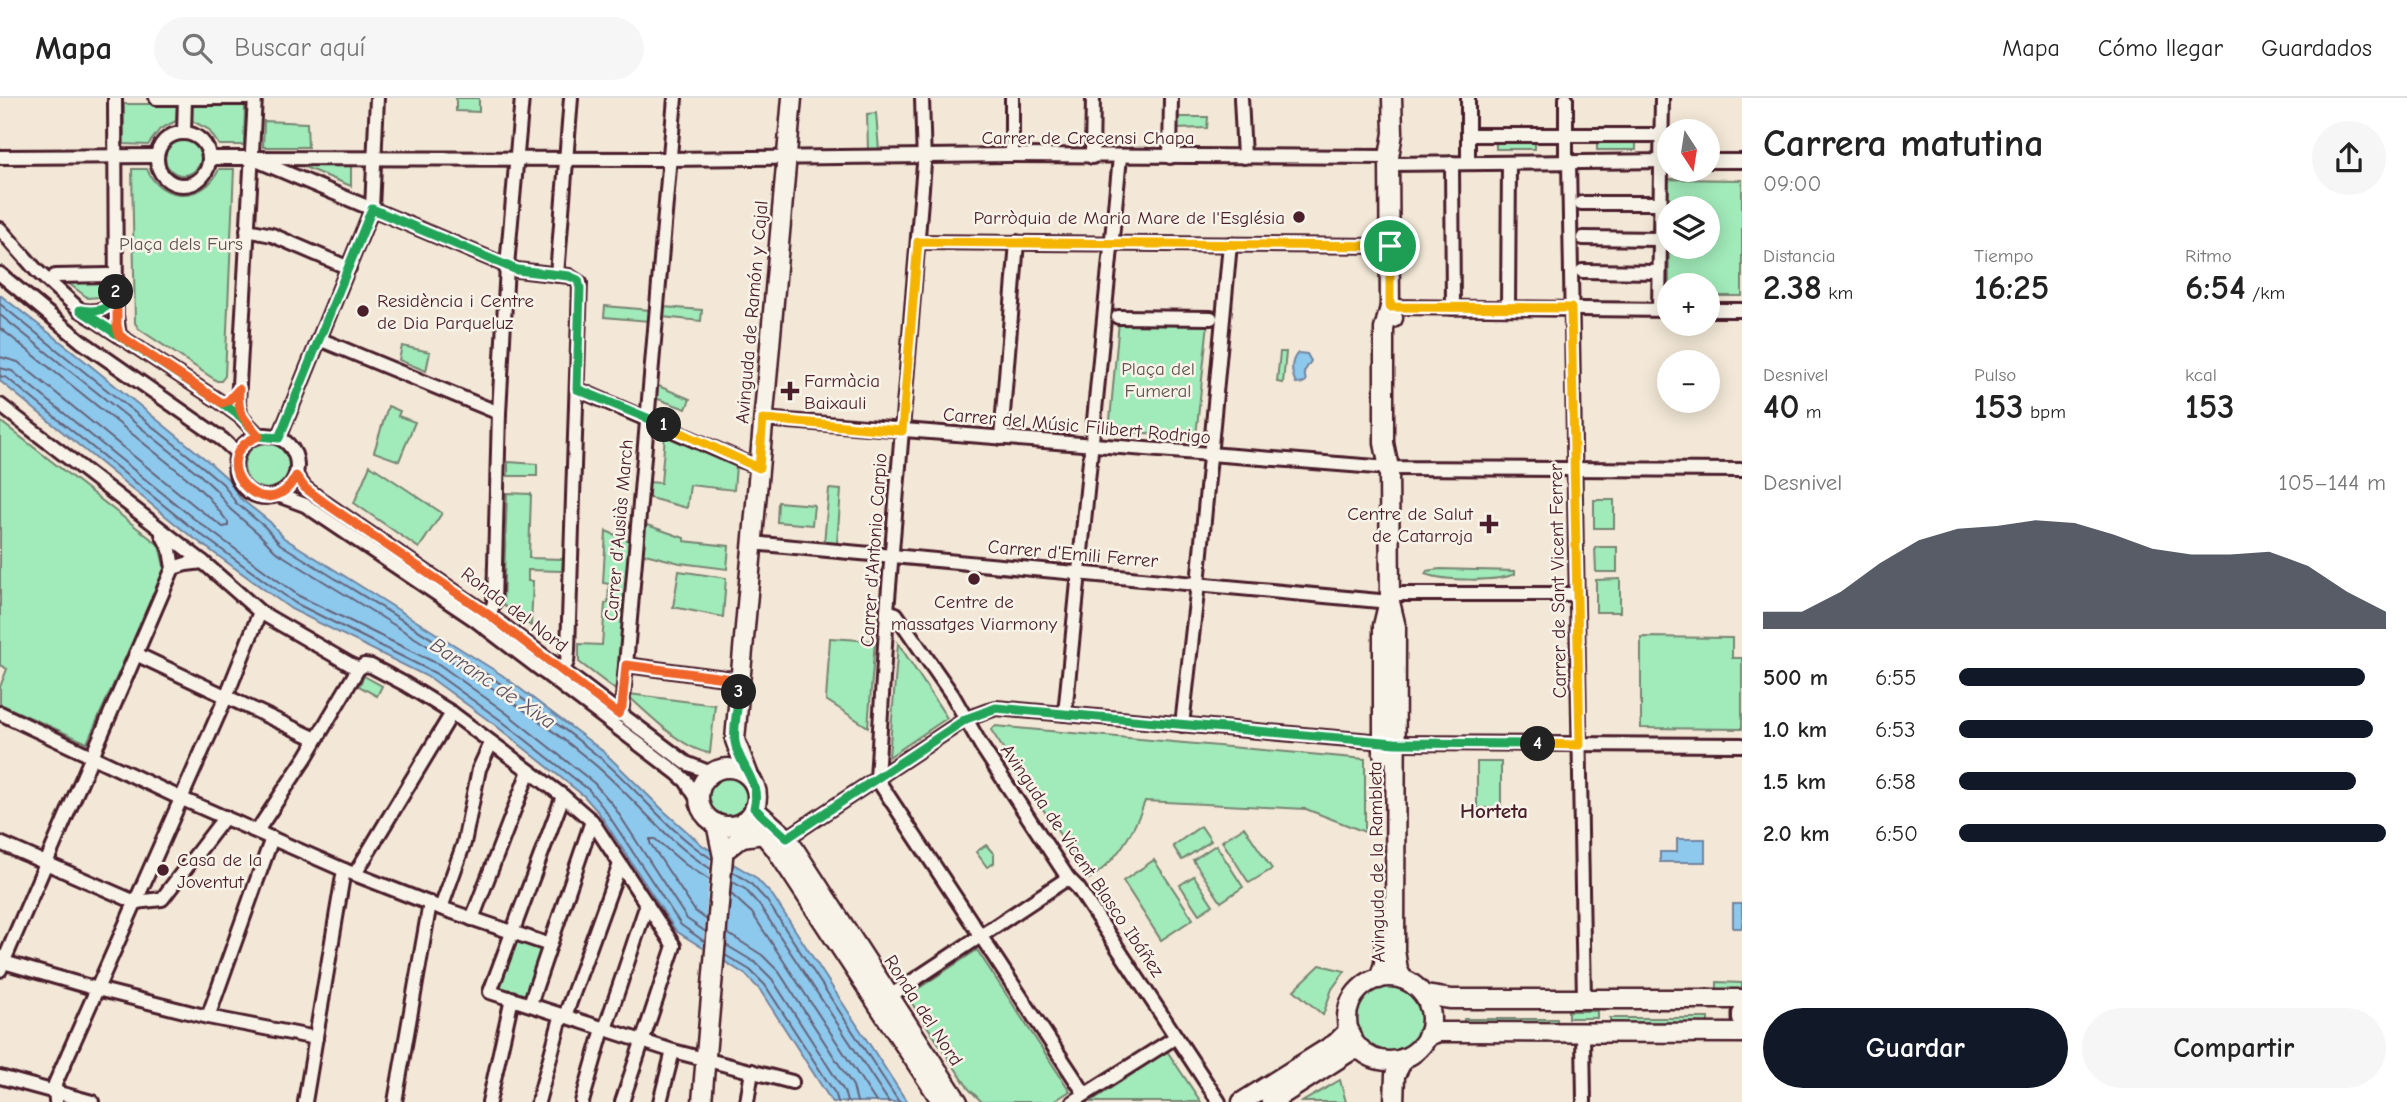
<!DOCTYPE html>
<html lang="es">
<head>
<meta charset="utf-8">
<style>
  body { margin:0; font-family:"Comic Neue",sans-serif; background:#f6f6f6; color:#222; height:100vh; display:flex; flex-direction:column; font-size:26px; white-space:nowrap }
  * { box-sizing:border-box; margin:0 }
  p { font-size:23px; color:#767676 }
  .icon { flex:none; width:38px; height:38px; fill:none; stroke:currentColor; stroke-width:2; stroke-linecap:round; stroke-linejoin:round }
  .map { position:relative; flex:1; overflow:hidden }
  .side { display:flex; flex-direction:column; background:#fff; width:665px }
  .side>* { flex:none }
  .needle { width:46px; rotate:168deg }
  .fabs { position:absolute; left:1657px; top:21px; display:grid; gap:14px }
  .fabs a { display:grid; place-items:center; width:63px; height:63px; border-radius:50%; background:#fff; box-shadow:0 4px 18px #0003; font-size:35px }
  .pin { position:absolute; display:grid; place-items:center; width:60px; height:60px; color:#fff; margin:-30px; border:4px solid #fff; border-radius:50%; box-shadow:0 2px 7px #0007 }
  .km { position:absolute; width:35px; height:35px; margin:-18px; border-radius:50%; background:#222; color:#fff; font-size:19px; line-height:35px; text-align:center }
  .round { display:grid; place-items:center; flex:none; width:74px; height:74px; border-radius:37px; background:#f6f6f6 }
  .summary { display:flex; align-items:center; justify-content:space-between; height:119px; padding:0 21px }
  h1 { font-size:38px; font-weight:700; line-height:52px }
  .stats { display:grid; grid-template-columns:repeat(3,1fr); gap:10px; height:119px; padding:7px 21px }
  .stats div { display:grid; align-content:center }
  .stats b { font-size:35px; font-weight:700 }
  .stats small { font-size:19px; font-weight:400 }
  .stats p { font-size:19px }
  .chart { height:196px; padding:14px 21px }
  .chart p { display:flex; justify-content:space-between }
  .chart svg { width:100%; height:126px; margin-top:7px; fill:#111827; opacity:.7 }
  .action { display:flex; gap:14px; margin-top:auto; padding:14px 21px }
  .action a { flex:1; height:80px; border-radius:42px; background:#111827; color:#fff; font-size:28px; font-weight:700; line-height:80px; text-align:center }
  .action a+a { background:#f6f6f6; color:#222 }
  ul { padding:0 21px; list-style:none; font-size:23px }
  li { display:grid; grid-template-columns:112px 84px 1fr; align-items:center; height:52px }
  li i { height:18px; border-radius:9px; background:#111827 }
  header { display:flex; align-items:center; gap:42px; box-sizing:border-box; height:98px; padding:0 35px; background:#fff; border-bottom:2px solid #e0e0e0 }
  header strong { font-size:33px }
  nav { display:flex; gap:38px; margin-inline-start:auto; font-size:24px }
  .search { width:490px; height:63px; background:#f6f6f6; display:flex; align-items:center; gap:18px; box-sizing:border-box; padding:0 24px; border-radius:38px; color:#767676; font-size:26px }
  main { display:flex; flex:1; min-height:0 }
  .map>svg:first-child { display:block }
  .green { fill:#a1eab9; stroke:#768472; stroke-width:2; fill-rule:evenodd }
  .water { fill:#8dc8ed; stroke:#72849f; stroke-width:2 }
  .pier { fill:#f3e8d7 }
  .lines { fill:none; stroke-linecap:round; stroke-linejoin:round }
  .shore { stroke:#656379; stroke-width:2 }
  .street-casing { stroke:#4a1f2b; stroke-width:18 }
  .secondary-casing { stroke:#4a1f2b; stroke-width:23 }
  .street { stroke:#f7f3e8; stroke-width:12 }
  .secondary { stroke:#f7f3e8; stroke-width:18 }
  .split-1-casing { stroke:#fff; stroke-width:14 }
  .split-2-casing { stroke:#fff; stroke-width:14 }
  .split-3-casing { stroke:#fff; stroke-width:14 }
  .split-4-casing { stroke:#fff; stroke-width:14 }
  .split-5-casing { stroke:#fff; stroke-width:14 }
  .split-1 { stroke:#f5b400; stroke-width:9 }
  .split-2 { stroke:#22a559; stroke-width:9 }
  .split-3 { stroke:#f0652b; stroke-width:9 }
  .split-4 { stroke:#22a559; stroke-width:9 }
  .split-5 { stroke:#f5b400; stroke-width:9 }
  .poi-dot { fill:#4a1f2b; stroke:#f7f3e8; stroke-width:2.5 }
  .labels { text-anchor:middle; stroke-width:5; stroke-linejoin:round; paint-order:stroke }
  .street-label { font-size:19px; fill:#4a1f2b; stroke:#f7f3e8 }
  .poi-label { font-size:19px; fill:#4a1f2b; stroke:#f7f3e8; text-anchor:start }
  .park-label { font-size:19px; fill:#60524e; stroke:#f7f3e8 }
  .water-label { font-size:21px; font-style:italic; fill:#5e5265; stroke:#f7f3e8 }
  .neighbourhood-label { font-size:21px; font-weight:bold; fill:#4a1f2b; stroke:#f7f3e8 }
</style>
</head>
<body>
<header>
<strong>Mapa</strong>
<div class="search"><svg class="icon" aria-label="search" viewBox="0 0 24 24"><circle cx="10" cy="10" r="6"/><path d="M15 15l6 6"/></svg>Buscar aquí</div>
<nav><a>Mapa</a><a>Cómo llegar</a><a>Guardados</a></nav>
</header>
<main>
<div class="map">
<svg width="1742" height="1004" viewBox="0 0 1742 1004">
  <rect width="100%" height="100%" fill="#f3e8d7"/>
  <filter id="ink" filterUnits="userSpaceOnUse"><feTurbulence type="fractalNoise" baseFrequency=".0143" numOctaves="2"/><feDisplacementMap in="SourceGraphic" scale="14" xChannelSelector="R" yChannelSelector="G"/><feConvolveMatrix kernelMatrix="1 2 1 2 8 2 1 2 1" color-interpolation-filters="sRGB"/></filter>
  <g filter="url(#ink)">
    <g class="green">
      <polygon points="456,0 479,0 479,14 456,13"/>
      <polygon points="124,6 177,6 176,23 160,31 148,47 124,46"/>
      <polygon points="192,6 245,7 244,47 219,47 208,31 192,23"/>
      <polygon points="876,15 879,52 868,52 867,16"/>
      <polygon points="1174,19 1208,19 1207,30 1174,31"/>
      <polygon points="264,23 307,25 308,49 263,49"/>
      <circle cx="183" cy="59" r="18"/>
      <rect x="1496" y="44" width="39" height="7"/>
      <rect x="1597" y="44" width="39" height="8"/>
      <polygon points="351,63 351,88 292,64"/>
      <path d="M132,71H147C160,105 206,104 219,71H234L225,278L221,283H217L139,231L135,225Z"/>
      <path d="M1668,81L1742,82V198H1708V187H1670L1669,198ZM1670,110H1708V149H1670Z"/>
      <polygon points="68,185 105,185 105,193 100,199 88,200"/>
      <polygon points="605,208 650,212 649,223 604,219"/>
      <polygon points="663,209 702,212 701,223 662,219"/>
      <polygon points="1119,223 1208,225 1196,338 1109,333"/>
      <polygon points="402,248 430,254 426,273 399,262"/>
      <polygon points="1280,254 1286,254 1283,285 1277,284"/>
      <polygon points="656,287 690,301 686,311 655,300"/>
      <polygon points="388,308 400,313 398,318 415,324 399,363 374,354"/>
      <polygon points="0,323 159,447 165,472 87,645 0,606 0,589 7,571 0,567"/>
      <polygon points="665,337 736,368 734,392 690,387 687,410 646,399 648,384 661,385"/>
      <circle cx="267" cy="368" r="23"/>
      <polygon points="508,364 537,366 537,378 508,378"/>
      <polygon points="370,367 442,415 419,450 354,405"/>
      <polygon points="829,391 841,392 837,446 824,445"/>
      <polygon points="507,395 531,396 529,460 563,461 562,473 528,472 528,483 533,483 531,528 503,507"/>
      <rect x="1594" y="402" width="20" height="28"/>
      <polygon points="778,404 814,407 812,427 777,424"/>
      <polygon points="644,426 684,440 684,443 729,448 727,471 680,465 641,455"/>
      <polygon points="606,433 630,443 617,593 579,564 579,546 602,547 605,506 608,505 609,486 603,485"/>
      <polygon points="1595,449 1617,449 1617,474 1596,474"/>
      <path d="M1440,471L1515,473V476C1496,484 1444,483 1425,476L1427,473Z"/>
      <polygon points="679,473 726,480 723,519 673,509"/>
      <polygon points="1620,481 1620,514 1596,514 1596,482"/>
      <polygon points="1641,539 1732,540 1732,560 1742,560 1742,631 1641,630"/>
      <polygon points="830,540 875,543 868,629 826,602"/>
      <polygon points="898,545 947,620 889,659"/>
      <polygon points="364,578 382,588 377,598 359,588"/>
      <path d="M629,596L715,607L710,655C683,652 650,617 629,599Z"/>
      <path d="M995,628L1365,661V734L1306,711L1145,703C1134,734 1118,763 1089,781L991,632Z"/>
      <rect x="1477" y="664" width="24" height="46"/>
      <circle cx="729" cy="699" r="23"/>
      <polygon points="1201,728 1211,743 1182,762 1173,748"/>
      <polygon points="1244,729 1272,771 1249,785 1222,743"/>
      <polygon points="986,747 994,756 994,765 987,769 976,754"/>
      <polygon points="1216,747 1243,789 1221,804 1193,762"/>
      <polygon points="1154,762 1193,821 1161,842 1123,783"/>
      <polygon points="1194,778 1213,807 1199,816 1180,787"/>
      <polygon points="519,833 546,843 527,901 499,891"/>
      <polygon points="977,852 1070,993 1053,1004 982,1004 969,991 907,898"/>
      <polygon points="1320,867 1345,873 1332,891 1323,917 1294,892"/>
      <polygon points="1717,884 1742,885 1742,890 1737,893 1717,894"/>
      <circle cx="1389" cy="921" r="33"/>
      <rect x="1568" y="913" width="29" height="7"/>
      <rect x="1610" y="920" width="98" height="7"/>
      <rect x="1464" y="921" width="93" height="6"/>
      <polygon points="1167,953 1201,1004 1090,1004"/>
      <polygon points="1340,982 1346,1004 1302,1004"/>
    </g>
    <g class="water">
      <polygon points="0,197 70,251 209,364 228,381 240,400 270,424 284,440 502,577 604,654 665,714 702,747 755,779 773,798 907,1004 832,1004 760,892 746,877 676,833 599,715 584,698 495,627 432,581 291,511 184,433 0,283"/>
      <path d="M1298,255L1307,256L1311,263L1304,274L1306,283L1301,286L1296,285C1291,275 1290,263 1298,255Z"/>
      <polygon points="1677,741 1705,741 1705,764 1660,764 1660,754 1677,754"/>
      <rect x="1733" y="806" width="9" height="24"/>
    </g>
    <polygon class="pier" points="711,752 733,764 724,868 703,853"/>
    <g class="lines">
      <g class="shore">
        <path d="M0,206L204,370L223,386L236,405L265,429L280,446C387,514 499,577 598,658C638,691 668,734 712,761"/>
        <path d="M0,217L199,376L216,392L230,411L259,436L275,453C382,521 494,583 593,665C634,699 665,743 711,771"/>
        <polyline points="0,230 192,384 208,399 228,424 228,428 223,429 200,412 18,264 0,259"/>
        <polyline points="0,270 12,273 193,420 299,498 440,567 505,614 594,685 613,707 687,821 706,834"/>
        <polyline points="0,278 7,280 188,427 295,505 435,575 499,621 589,692 605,712 681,827 705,844"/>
        <polyline points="732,773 750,785 767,803 899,1004"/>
        <polyline points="731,783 745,791 760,808 889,1004"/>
        <polyline points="730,795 752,815 876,1004"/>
        <polyline points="707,822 695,813 650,745 650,741 655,741 686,767 710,782"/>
        <polyline points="727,835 762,857 779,874 853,988 857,1004"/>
        <polyline points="726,847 756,865 772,881 844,993 847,1004"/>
        <polyline points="725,857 750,872 765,887 836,997 838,1004"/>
      </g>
      <g class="street-casing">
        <g id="street">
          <polyline points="115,0 116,217 119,237"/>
          <polyline points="156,0 179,0"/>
          <polyline points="191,0 248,0"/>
          <polyline points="1241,0 1244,59"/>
          <polyline points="1468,0 1468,65"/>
          <polyline points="1566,0 1566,64"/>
          <polyline points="184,34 185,0"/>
          <circle cx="183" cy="61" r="26"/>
          <polyline points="1468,37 1662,37"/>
          <polyline points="1012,57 1012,0"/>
          <polyline points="0,59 157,58"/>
          <polyline points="1092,59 1093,0"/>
          <polyline points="1170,59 1171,0"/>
          <polyline points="210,60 669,61 1012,57 1389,59"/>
          <polyline points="256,62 517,172 569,178 580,185 568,552 567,564 562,573"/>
          <polyline points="1708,63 1742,63"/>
          <polyline points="1569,64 1584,901"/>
          <polyline points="1452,65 1453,210"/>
          <polyline points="1390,66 1670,63"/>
          <polyline points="1581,105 1660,105"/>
          <polyline points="0,131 37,173 80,212 222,305 241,319 259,338"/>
          <polyline points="247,132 272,137 349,170"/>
          <polyline points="1583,140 1660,141"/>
          <polyline points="918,144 1390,148"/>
          <polyline points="1582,173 1659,174"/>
          <polyline points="0,176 81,243 223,342 238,356"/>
          <polyline points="557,177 571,0"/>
          <polyline points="55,178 108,177"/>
          <polyline points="1390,209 1670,212"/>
          <polyline points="1508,210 1509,65"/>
          <polyline points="1659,212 1662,0"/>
          <polyline points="1708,212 1742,212"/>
          <path d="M84,213C100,215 110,210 116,195"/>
          <polyline points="1118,219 1211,220"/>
          <polyline points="319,241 499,315"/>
          <polyline points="577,291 759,370"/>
          <polyline points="0,307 203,464 260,514 358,571 364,567 371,568 405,586 452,615 563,698 592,723 674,848 622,1004"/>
          <polyline points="241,319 238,305 255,0"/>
          <polyline points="763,321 1389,370 1742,372"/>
          <circle cx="266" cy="368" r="31"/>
          <polyline points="279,340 372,111 377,0"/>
          <polyline points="1001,340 1017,144"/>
          <polyline points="296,378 305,390 328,407 489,517 686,665 711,675"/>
          <polyline points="278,397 305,407 474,521 677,675 686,683 698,702"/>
          <polyline points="752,445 1390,504"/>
          <polyline points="173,470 186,466 203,464"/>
          <polyline points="1390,496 1577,496"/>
          <polyline points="887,513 896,516 953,598 982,649 1068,780 1078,790 1219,1004"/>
          <polyline points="489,517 494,505 499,315 507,168 522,0"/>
          <polyline points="136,556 316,641"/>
          <polyline points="626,567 740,582"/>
          <polyline points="0,615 180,700 344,772 441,810 550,847"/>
          <polyline points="618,616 622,609 626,567 675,0"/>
          <polyline points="1065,616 1120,59"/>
          <polyline points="1182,627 1198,486 1230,146"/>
          <polyline points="1395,645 1742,647"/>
          <polyline points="877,681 887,513 924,66 922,0"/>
          <polyline points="877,681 1085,996"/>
          <polyline points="563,698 490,894 673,953 792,984"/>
          <polyline points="257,733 306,659 358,571"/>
          <polyline points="787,740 966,621 996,610 1383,644"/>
          <polyline points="0,745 135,804 162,801 225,719"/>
          <polyline points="355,776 452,615"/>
          <polyline points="441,810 464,745 479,671 491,645"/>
          <polyline points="472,821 529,673"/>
          <polyline points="0,863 97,891 208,919 316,940"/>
          <polyline points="0,872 173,470 170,452 162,436"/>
          <polyline points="890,898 1068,780"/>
          <polyline points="530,906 592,723"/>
          <polyline points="208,919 272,740"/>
          <polyline points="1583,936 1584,1004"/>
          <polyline points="0,979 92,1004"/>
          <polyline points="56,1004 55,986 226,599 260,514"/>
          <polyline points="305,1004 344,772"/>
          <polyline points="395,1004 430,805"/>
          <polyline points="489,1004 512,900"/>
          <polyline points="538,1004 560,923 565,918 620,766"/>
          <polyline points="582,1004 603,931 607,925 647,806"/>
          <polyline points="660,1004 673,953"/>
          <polyline points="747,1004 752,973"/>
          <polyline points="1073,1004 1176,939"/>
        </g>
      </g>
      <g class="secondary-casing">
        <g id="secondary">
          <polyline points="1392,0 1393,35 1389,59 1390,209 1393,220"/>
          <polyline points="1390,209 1384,231 1384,345 1389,370 1390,504 1396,529 1395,852 1398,872 1403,881"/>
          <polyline points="1383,656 1383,528 1388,507"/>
          <circle cx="728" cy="699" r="29"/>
          <polyline points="749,678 735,642 792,0"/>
          <polyline points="754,711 787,740 958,1004"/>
          <polyline points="744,723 763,736 775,750 942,1004"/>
          <polyline points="728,750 742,739 763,736"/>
          <circle cx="1389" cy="921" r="42"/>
          <polyline points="1379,881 1384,866 1385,842"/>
          <polyline points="1424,897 1451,901 1742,901"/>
          <polyline points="1742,916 1742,921"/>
          <polyline points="1427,938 1439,934 1450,934 1742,935"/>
          <polyline points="702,1004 723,759 716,725"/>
          <polyline points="1242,1004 1336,945 1349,932"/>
          <polyline points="1271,1004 1349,954 1361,951"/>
          <polyline points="1394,1004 1395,977 1404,960"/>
        </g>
      </g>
      <use href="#street" class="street"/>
      <use href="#secondary" class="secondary"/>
    </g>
  </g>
  <g class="lines" filter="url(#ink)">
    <g class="split-1-casing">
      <polyline id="split-1" points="664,327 759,370 763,321 902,333 918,144 1390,148"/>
    </g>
    <g class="split-2-casing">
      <path id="split-2" d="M116,194C109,213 98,215 80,212L222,305L241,319L259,338L279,340L372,111L517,172L569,178L578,182L580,190L577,291L664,327"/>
    </g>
    <g class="split-3-casing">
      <path id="split-3" d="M116,194L117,191V227L119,237L222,305L228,303L239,291C237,316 243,320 259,338C200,359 266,435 296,378L305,390L328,407L489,517L618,616L622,609L626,567L740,582L739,594"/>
    </g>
    <g class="split-4-casing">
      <path id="split-4" d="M739,594C738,610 733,628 735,644C739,668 762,685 754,710L787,740L966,621L996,610L1395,645L1538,646"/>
    </g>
    <g class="split-5-casing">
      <polyline id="split-5" points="1390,148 1390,209 1571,210 1580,647 1538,646"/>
    </g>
    <use href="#split-1" class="split-1"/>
    <use href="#split-2" class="split-2"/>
    <use href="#split-3" class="split-3"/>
    <use href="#split-4" class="split-4"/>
    <use href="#split-5" class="split-5"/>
  </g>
  <g class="poi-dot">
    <circle cx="1299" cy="119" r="7"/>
    <circle cx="363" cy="213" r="7"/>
    <path d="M786.5 282.5h7v7h7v7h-7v7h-7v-7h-7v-7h7z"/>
    <path d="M1485.5 415.5h7v7h7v7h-7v7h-7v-7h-7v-7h7z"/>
    <circle cx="974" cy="481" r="7"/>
    <circle cx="163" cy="772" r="7"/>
  </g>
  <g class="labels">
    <g class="street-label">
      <text x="1088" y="46">Carrer de Crecensi Chapa</text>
      <text transform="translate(751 214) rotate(-85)" y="7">Avinguda de Ramón y Cajal</text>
      <text transform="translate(1077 327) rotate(5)" y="7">Carrer del Músic Filibert Rodrigo</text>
      <text transform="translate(618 432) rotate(-85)" y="7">Carrer d'Ausiàs March</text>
      <text transform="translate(873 452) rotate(-86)" y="7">Carrer d'Antonio Carpio</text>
      <text transform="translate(1073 455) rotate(5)" y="7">Carrer d'Emili Ferrer</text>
      <text transform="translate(1557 483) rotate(-91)" y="7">Carrer de Sant Vicent Ferrer</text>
      <text transform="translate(515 511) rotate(37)" y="7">Ronda del Nord</text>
      <text transform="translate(1083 762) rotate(56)" y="7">Avinguda de Vicent Blasco Ibáñez</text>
      <text transform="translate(1376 764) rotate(-91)" y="7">Avinguda de la Rambleta</text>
      <text transform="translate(924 912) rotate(57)" y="7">Ronda del Nord</text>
    </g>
    <g class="poi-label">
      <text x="1285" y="126" text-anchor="end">Parròquia de Maria Mare de l'Església</text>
      <text x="377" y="209">Residència i Centre<tspan x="377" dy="22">de Dia Parqueluz</tspan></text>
      <text x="804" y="289">Farmàcia<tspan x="804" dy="22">Baixauli</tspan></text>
      <text x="1473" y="422" text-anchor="end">Centre de Salut<tspan x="1473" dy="22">de Catarroja</tspan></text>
      <text x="974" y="510" text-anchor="middle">Centre de<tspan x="974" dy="22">massatges Viarmony</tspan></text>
      <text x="177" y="768">Casa de la<tspan x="177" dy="22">Joventut</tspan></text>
    </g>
    <g class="park-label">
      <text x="181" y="152">Plaça dels Furs</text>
      <text x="1158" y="277">Plaça del<tspan x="1158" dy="22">Fumeral</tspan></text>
    </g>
    <g class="water-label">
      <text transform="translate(493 585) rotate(34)" y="7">Barranc de Xiva</text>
    </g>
    <g class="neighbourhood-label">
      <text x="1494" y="720">Horteta</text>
    </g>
  </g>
</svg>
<div class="fabs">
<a><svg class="needle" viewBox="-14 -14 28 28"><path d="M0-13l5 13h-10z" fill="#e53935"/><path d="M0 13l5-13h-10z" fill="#767676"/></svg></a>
<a><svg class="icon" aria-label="layers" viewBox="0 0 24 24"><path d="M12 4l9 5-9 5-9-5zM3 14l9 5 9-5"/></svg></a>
<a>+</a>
<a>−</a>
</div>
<div class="pin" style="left:1390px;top:148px;background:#1e9e55"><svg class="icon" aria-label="arrive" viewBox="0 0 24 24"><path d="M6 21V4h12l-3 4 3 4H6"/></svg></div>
<b class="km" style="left:664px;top:327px">1</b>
<b class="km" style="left:116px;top:194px">2</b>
<b class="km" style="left:739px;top:594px">3</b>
<b class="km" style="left:1538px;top:646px">4</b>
</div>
<section class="side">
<div class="summary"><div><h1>Carrera matutina</h1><p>09:00</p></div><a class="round"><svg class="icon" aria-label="share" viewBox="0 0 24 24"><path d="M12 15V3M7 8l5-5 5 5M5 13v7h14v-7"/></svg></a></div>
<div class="stats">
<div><p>Distancia</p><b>2.38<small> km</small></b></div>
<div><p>Tiempo</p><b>16:25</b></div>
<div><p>Ritmo</p><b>6:54<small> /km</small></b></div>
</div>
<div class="stats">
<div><p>Desnivel</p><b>40<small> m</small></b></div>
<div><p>Pulso</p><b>153<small> bpm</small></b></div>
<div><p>kcal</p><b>153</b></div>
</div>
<div class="chart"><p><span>Desnivel</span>105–144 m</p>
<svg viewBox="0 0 160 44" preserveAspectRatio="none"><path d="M0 44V38L10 38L20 31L30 21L40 13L50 9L60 8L70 6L80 7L90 11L100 16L110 18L120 18L130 17L140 22L150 31L160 38V44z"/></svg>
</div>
<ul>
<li><b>500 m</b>6:55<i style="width:95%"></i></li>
<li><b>1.0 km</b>6:53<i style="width:97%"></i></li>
<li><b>1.5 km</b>6:58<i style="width:93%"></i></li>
<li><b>2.0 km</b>6:50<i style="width:100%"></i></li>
</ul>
<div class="action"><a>Guardar</a><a>Compartir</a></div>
</section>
</main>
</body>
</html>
